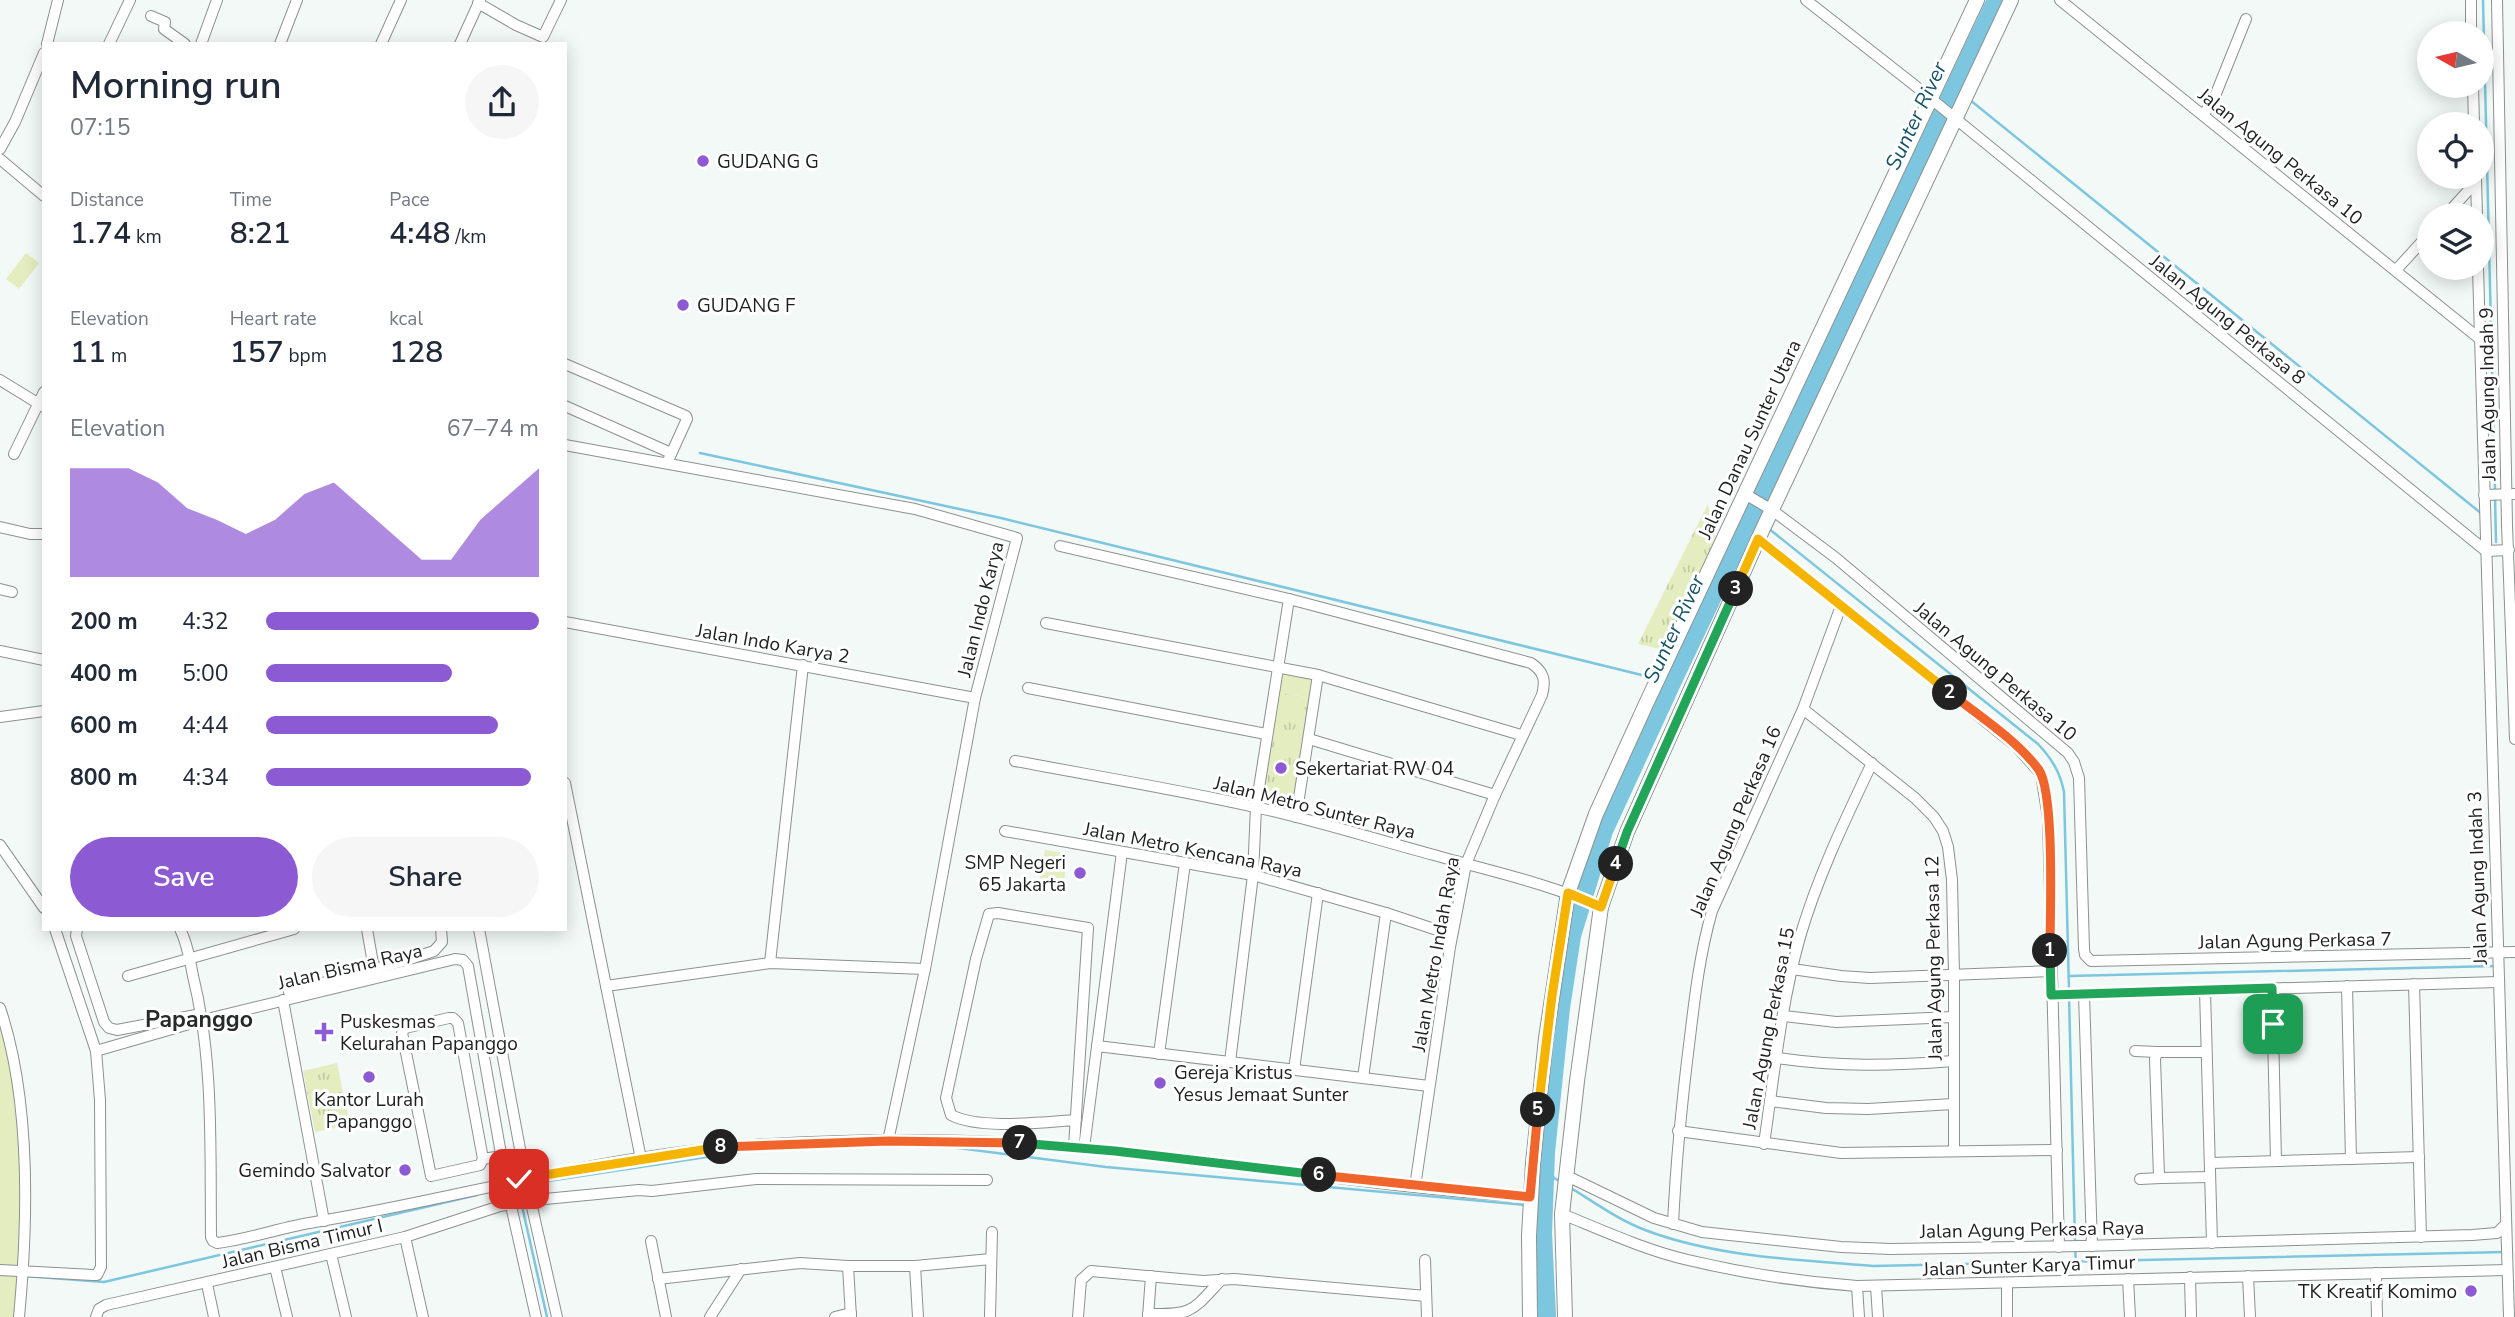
<!DOCTYPE html>
<html lang="en">
<head>
<meta charset="utf-8">
<style>
  body { margin:0; font-family:"Nunito Sans",sans-serif; background:#f6f6f7; color:#1f2937; height:100vh; display:flex; flex-direction:column; font-size:26px; white-space:nowrap }
  * { box-sizing:border-box; margin:0 }
  p { font-size:23px; color:#747a83 }
  .icon { flex:none; width:38px; height:38px; fill:none; stroke:currentColor; stroke-width:2; stroke-linecap:round; stroke-linejoin:round }
  .map { position:relative; flex:1; overflow:hidden }
  .details { position:absolute; left:42px; top:42px; width:525px; height:889px; display:flex; flex-direction:column; background:#fff; border-radius:0px; box-shadow:0 4px 18px #0003 }
  .details>* { flex:none }
  .needle { width:46px; rotate:278deg }
  .tools { position:absolute; left:2417px; top:21px; display:grid; gap:14px }
  .tools a { display:grid; place-items:center; width:77px; height:77px; border-radius:50%; background:#fff; box-shadow:0 4px 18px #0003; font-size:35px }
  .pin { position:absolute; display:grid; place-items:center; width:60px; height:60px; color:#fff; margin:-30px; border-radius:14px; box-shadow:0 4px 10px #0006 }
  .km { position:absolute; width:35px; height:35px; margin:-18px; border-radius:50%; background:#222; color:#fff; font-size:19px; line-height:35px; text-align:center }
  .round { display:grid; place-items:center; flex:none; width:74px; height:74px; border-radius:37px; background:#f6f6f7 }
  .headline { display:flex; align-items:center; justify-content:space-between; height:119px; padding:0 28px }
  h1 { font-size:38px; font-weight:600; line-height:52px }
  .metrics { display:grid; grid-template-columns:repeat(3,1fr); gap:10px; height:119px; padding:7px 28px }
  .metrics div { display:grid; align-content:center }
  .metrics b { font-size:30px; font-weight:600 }
  .metrics small { font-size:19px; font-weight:400 }
  .metrics p { font-size:19px }
  .chart { height:196px; padding:14px 28px }
  .chart p { display:flex; justify-content:space-between }
  .chart svg { width:100%; height:126px; margin-top:7px; fill:#8c5ad3; opacity:.7 }
  .button { display:flex; gap:14px; margin-top:auto; padding:14px 28px }
  .button a { flex:1; height:80px; border-radius:42px; background:#8c5ad3; color:#fff; font-size:28px; font-weight:600; line-height:80px; text-align:center }
  .button a+a { background:#f6f6f7; color:#1f2937 }
  ul { padding:0 28px; list-style:none; font-size:23px }
  li { display:grid; grid-template-columns:112px 84px 1fr; align-items:center; height:52px }
  li i { height:18px; border-radius:9px; background:#8c5ad3 }
  .map>svg:first-child { display:block }
  .grass { fill:#e4edc0 }
  .park { fill:url(#park-tufts) }
  .lines { fill:none; stroke-linecap:round; stroke-linejoin:round }
  .stream { stroke:#7dc6df; stroke-width:2.5 }
  .river { stroke:#7dc6df; stroke-width:18 }
  .minor-casing { stroke:#8b928f; stroke-width:12 }
  .major-casing { stroke:#8b928f; stroke-width:16 }
  .minor { stroke:#fff; stroke-width:10 }
  .major { stroke:#fff; stroke-width:14 }
  .split-1-casing { stroke:#fff; stroke-width:14 }
  .split-2-casing { stroke:#fff; stroke-width:14 }
  .split-3-casing { stroke:#fff; stroke-width:14 }
  .split-4-casing { stroke:#fff; stroke-width:14 }
  .split-5-casing { stroke:#fff; stroke-width:14 }
  .split-6-casing { stroke:#fff; stroke-width:14 }
  .split-7-casing { stroke:#fff; stroke-width:14 }
  .split-8-casing { stroke:#fff; stroke-width:14 }
  .split-9-casing { stroke:#fff; stroke-width:14 }
  .split-1 { stroke:#22a559; stroke-width:9 }
  .split-2 { stroke:#f0652b; stroke-width:9 }
  .split-3 { stroke:#f5b400; stroke-width:9 }
  .split-4 { stroke:#22a559; stroke-width:9 }
  .split-5 { stroke:#f5b400; stroke-width:9 }
  .split-6 { stroke:#f0652b; stroke-width:9 }
  .split-7 { stroke:#22a559; stroke-width:9 }
  .split-8 { stroke:#f0652b; stroke-width:9 }
  .split-9 { stroke:#f5b400; stroke-width:9 }
  .poi-dot { fill:#8c5ad3; stroke:#fff; stroke-width:2.5 }
  .labels { text-anchor:middle; stroke-width:6; stroke-linejoin:round; paint-order:stroke }
  .street-label { font-size:19px; fill:#1d201f; stroke:#fff }
  .poi-label { font-size:19px; fill:#1d201f; stroke:#fff; text-anchor:start }
  .water-label { font-size:21px; font-style:italic; fill:#175466; stroke:#fff }
  .quarter-label { font-size:23px; font-weight:bold; fill:#262b29; stroke:#fff }
</style>
</head>
<body>
<div class="map">
<svg width="2515" height="1317" viewBox="0 0 2515 1317">
  <defs>
    <pattern id="park-tufts" width="24" height="20" patternUnits="userSpaceOnUse" patternTransform="scale(1.75)"><rect width="24" height="20" fill="#e4edc0"/><path d="M3 7l-1-3M5 7V3M7 7l1-3M15 17l-1-3M17 17v-4M19 17l1-3" fill="none" stroke="#c3cba5"/></pattern>
  </defs>
  <rect width="100%" height="100%" fill="#f2f9f6"/>
  <g class="grass">
    <polygon points="26,253 39,263 19,289 6,279"/>
    <polygon points="1279,671 1315,677 1312,698 1276,692"/>
    <polygon points="1045,850 1068,854 1063,887 1039,883"/>
    <polygon points="0,1009 23,1142 18,1317 0,1317"/>
  </g>
  <g class="park">
    <polygon points="1708,504 1716,541 1664,650 1638,644"/>
    <polygon points="1739,508 1750,514 1671,681 1662,678"/>
    <polygon points="1276,692 1312,698 1295,802 1259,796"/>
    <polygon points="337,1063 350,1125 315,1132 303,1071"/>
  </g>
  <g class="lines">
    <g class="stream">
      <polyline points="2483,0 2495,490"/>
      <polyline points="1954,87 1962,94"/>
      <polyline points="1970,100 2482,514"/>
      <polyline points="700,453 1001,518 1654,678"/>
      <polyline points="2495,497 2496,542"/>
      <polyline points="1751,515 1760,522"/>
      <path d="M1768,528L2038,744C2052,759 2060,772 2064,792L2069,990"/>
      <polyline points="1664,681 1672,683"/>
      <polyline points="2069,976 2496,966"/>
      <polyline points="2069,996 2075,1241"/>
      <polyline points="935,1145 1106,1167 1527,1205"/>
      <polyline points="760,1150 875,1145"/>
      <polyline points="1546,1173 1559,1181"/>
      <polyline points="535,1183 746,1151"/>
      <polyline points="517,1186 520,1199"/>
      <path d="M1571,1188C1595,1203 1619,1220 1645,1230C1716,1257 1798,1260 1873,1266L2505,1252"/>
      <polyline points="522,1206 547,1317"/>
      <polyline points="2075,1248 2076,1262"/>
      <polyline points="25,1276 104,1282 477,1195"/>
    </g>
    <polyline class="river" points="1547,1317 1543,1233 1546,1152 1561,1008 1572,936 1604,831 1672,683 1996,0"/>
    <g class="minor-casing">
      <g id="minor">
        <polyline points="1806,0 1913,84 2486,551 2509,550"/>
        <polyline points="2060,0 2480,339"/>
        <polyline points="2471,0 2471,33"/>
        <polyline points="2497,0 2507,525 2515,739"/>
        <polyline points="478,3 516,25 543,37 561,0"/>
        <polyline points="151,16 165,22 164,29 185,44"/>
        <polyline points="47,44 58,0"/>
        <polyline points="109,44 130,0"/>
        <polyline points="201,44 217,0"/>
        <polyline points="280,44 297,0"/>
        <polyline points="381,44 401,0"/>
        <polyline points="460,44 480,0"/>
        <polyline points="2473,86 2474,124"/>
        <polyline points="2203,115 2213,101 2246,19"/>
        <polyline points="0,149 15,122 44,53"/>
        <polyline points="0,159 44,196"/>
        <polyline points="2476,180 2477,215"/>
        <polyline points="2446,215 2476,182"/>
        <polyline points="2478,268 2509,1317"/>
        <polyline points="2396,270 2429,234"/>
        <polyline points="565,364 686,416 687,419 667,463"/>
        <polyline points="0,380 44,407"/>
        <polyline points="565,406 671,453"/>
        <polyline points="565,445 915,509 1017,538 975,698 925,969 888,1141"/>
        <polyline points="14,454 44,392"/>
        <polyline points="1745,494 1772,510 1836,558 2068,753 2074,762 2079,778 2084,949 2085,955 2091,961 2515,952"/>
        <polyline points="2484,495 2515,494"/>
        <polyline points="0,527 30,534 44,534"/>
        <polyline points="1758,539 2016,746 2041,774 2048,818 2059,1247"/>
        <path d="M1060,546L1289,599L1531,663C1544,672 1546,680 1542,695L1495,795L1466,864L1450,947L1415,1187"/>
        <polyline points="0,589 12,592"/>
        <polyline points="565,622 975,698"/>
        <polyline points="1046,623 1318,675 1521,735"/>
        <polyline points="0,651 44,660"/>
        <polyline points="1028,688 1266,734"/>
        <polyline points="1803,709 1915,798 1934,817 1943,831 1948,847 1952,880 1954,975 1954,1150"/>
        <polyline points="0,717 44,711"/>
        <polyline points="1309,739 1495,795"/>
        <path d="M1015,761C1095,776 1175,789 1255,807C1315,820 1374,839 1434,855C1490,871 1547,883 1601,907"/>
        <polyline points="565,783 641,1159"/>
        <polyline points="1296,817 1318,675"/>
        <polyline points="1005,831 1253,875 1386,913 1452,935"/>
        <polyline points="0,845 44,908"/>
        <polyline points="77,929 76,936 104,1022 109,1028 117,1030 196,1015"/>
        <path d="M180,929C187,943 190,960 193,976C214,1061 210,1149 211,1237L213,1241L217,1243C250,1239 282,1227 315,1222C461,1198 605,1154 754,1145C859,1138 968,1138 1073,1147C1226,1160 1377,1188 1530,1197"/>
        <polyline points="367,929 375,975"/>
        <polyline points="479,929 526,1181 557,1317"/>
        <polyline points="770,963 803,665"/>
        <polyline points="1792,969 1841,976 1870,978 2051,971"/>
        <polyline points="128,976 294,929"/>
        <polyline points="2414,984 2421,1237"/>
        <polyline points="606,986 770,963 925,969"/>
        <polyline points="2347,986 2351,1159"/>
        <polyline points="2272,988 2276,1161"/>
        <polyline points="2205,990 2212,1243"/>
        <polyline points="289,992 404,961 434,951 442,942 441,929"/>
        <polyline points="2084,994 2092,1246"/>
        <polyline points="2051,995 2498,982"/>
        <polyline points="283,1000 324,1221"/>
        <path d="M0,1008C31,1100 28,1222 19,1317"/>
        <polyline points="1784,1016 1836,1022 1953,1017"/>
        <polyline points="1097,1046 1429,1086"/>
        <polyline points="96,1051 203,1020 455,959 463,960 468,966 507,1188 536,1317"/>
        <polyline points="2135,1051 2157,1052"/>
        <polyline points="2206,1052 2157,1052 2155,1059 2159,1176 2161,1178 2210,1177"/>
        <polyline points="1159,1054 1185,863"/>
        <path d="M1777,1058C1840,1067 1890,1066 1953,1061"/>
        <polyline points="1230,1062 1253,875 1256,807 1289,599"/>
        <polyline points="1294,1070 1318,893"/>
        <polyline points="1363,1078 1386,913"/>
        <polyline points="1770,1101 1826,1108 1868,1109 1953,1104"/>
        <polyline points="1678,1131 1841,1153 2057,1150"/>
        <path d="M1764,1144C1774,1076 1781,1004 1800,937C1817,878 1845,820 1872,763"/>
        <path d="M1074,1147L1088,928L998,913L989,914L976,959L946,1098L951,1115C980,1130 1043,1122 1076,1120"/>
        <polyline points="1084,1148 1122,852"/>
        <polyline points="483,1159 458,1023 453,1018 449,1018 405,1028 402,1033 431,1176 480,1165 483,1159 502,1156"/>
        <polyline points="2210,1163 2419,1157"/>
        <polyline points="1567,1176 1654,1218 1702,1232 1841,1247 1891,1249 2083,1246 2472,1235 2497,1233 2506,1224"/>
        <polyline points="2140,1179 2161,1178"/>
        <path d="M1562,1214C1604,1231 1645,1250 1688,1260C1743,1273 1801,1282 1857,1286L2507,1270"/>
        <path d="M1673,1224C1676,1161 1682,1100 1690,1037C1695,995 1700,953 1712,911L1803,709L1841,606"/>
        <polyline points="405,1237 423,1317"/>
        <polyline points="651,1241 666,1317"/>
        <polyline points="331,1254 346,1317"/>
        <polyline points="1425,1260 1427,1317"/>
        <polyline points="848,1266 851,1317"/>
        <polyline points="915,1266 918,1317"/>
        <polyline points="275,1267 287,1317"/>
        <polyline points="0,1270 93,1275 97,1275 101,1267 100,1100 96,1051 55,929"/>
        <polyline points="2376,1273 2377,1317"/>
        <polyline points="2248,1276 2250,1317"/>
        <polyline points="2190,1277 2191,1317"/>
        <polyline points="658,1279 800,1263 848,1266 915,1266 991,1259"/>
        <polyline points="2128,1279 2130,1317"/>
        <polyline points="207,1284 214,1317"/>
        <polyline points="2007,1284 2007,1317"/>
        <polyline points="1857,1286 1859,1317"/>
        <polyline points="1876,1286 1878,1317"/>
        <path d="M1148,1314C1194,1315 1192,1311 1222,1279"/>
        <polyline points="96,1317 99,1309 106,1305 405,1237 500,1206 545,1199 639,1190 652,1191 756,1179 987,1180"/>
        <polyline points="710,1317 741,1269"/>
        <polyline points="835,1317 851,1313"/>
        <polyline points="990,1317 992,1232"/>
        <polyline points="1078,1317 1081,1280 1091,1271 1203,1281 1234,1279 1426,1296"/>
        <polyline points="1148,1317 1151,1276"/>
      </g>
    </g>
    <g class="major-casing">
      <g id="major">
        <polyline points="1530,1317 1529,1236 1533,1163 1546,1038 1568,893 1596,814 1646,704 1977,0"/>
        <polyline points="1565,1317 1562,1214 1577,1081 1601,907 1627,832 1760,535 2011,0"/>
      </g>
    </g>
    <use href="#minor" class="minor"/>
    <use href="#major" class="major"/>
  </g>
  <g class="lines">
    <g class="split-1-casing">
      <polyline id="split-1" points="2050,951 2051,995 2272,988 2273,1024"/>
    </g>
    <g class="split-2-casing">
      <path id="split-2" d="M1950,693C1978,715 2018,741 2039,770C2055,795 2050,916 2050,951"/>
    </g>
    <g class="split-3-casing">
      <polyline id="split-3" points="1736,589 1758,539 1950,693"/>
    </g>
    <g class="split-4-casing">
      <polyline id="split-4" points="1616,864 1627,832 1736,589"/>
    </g>
    <g class="split-5-casing">
      <polyline id="split-5" points="1538,1110 1552,996 1568,893 1601,907 1616,864"/>
    </g>
    <g class="split-6-casing">
      <polyline id="split-6" points="1319,1175 1530,1197 1538,1110"/>
    </g>
    <g class="split-7-casing">
      <polyline id="split-7" points="1020,1143 1115,1151 1319,1175"/>
    </g>
    <g class="split-8-casing">
      <polyline id="split-8" points="721,1147 888,1141 1020,1143"/>
    </g>
    <g class="split-9-casing">
      <polyline id="split-9" points="519,1179 721,1147"/>
    </g>
    <use href="#split-1" class="split-1"/>
    <use href="#split-2" class="split-2"/>
    <use href="#split-3" class="split-3"/>
    <use href="#split-4" class="split-4"/>
    <use href="#split-5" class="split-5"/>
    <use href="#split-6" class="split-6"/>
    <use href="#split-7" class="split-7"/>
    <use href="#split-8" class="split-8"/>
    <use href="#split-9" class="split-9"/>
  </g>
  <g class="poi-dot">
    <circle cx="703" cy="161" r="7"/>
    <circle cx="683" cy="305" r="7"/>
    <circle cx="1281" cy="768" r="7"/>
    <circle cx="1080" cy="873" r="7"/>
    <path d="M320.5 1021.5h7v7h7v7h-7v7h-7v-7h-7v-7h7z"/>
    <circle cx="369" cy="1077" r="7"/>
    <circle cx="1160" cy="1083" r="7"/>
    <circle cx="405" cy="1170" r="7"/>
    <circle cx="2471" cy="1291" r="7"/>
  </g>
  <g class="labels">
    <g class="street-label">
      <text transform="translate(2281 156) rotate(39)" y="7">Jalan Agung Perkasa 10</text>
      <text transform="translate(2228 319) rotate(39)" y="7">Jalan Agung Perkasa 8</text>
      <text transform="translate(2487 394) rotate(-91)" y="7">Jalan Agung Indah 9</text>
      <text transform="translate(1749 439) rotate(-65)" y="7">Jalan Danau Sunter Utara</text>
      <text transform="translate(980 609) rotate(-76)" y="7">Jalan Indo Karya</text>
      <text transform="translate(773 643) rotate(10)" y="7">Jalan Indo Karya 2</text>
      <text transform="translate(1996 671) rotate(40)" y="7">Jalan Agung Perkasa 10</text>
      <text transform="translate(1315 807) rotate(14)" y="7">Jalan Metro Sunter Raya</text>
      <text transform="translate(1735 821) rotate(-67)" y="7">Jalan Agung Perkasa 16</text>
      <text transform="translate(1193 849) rotate(11)" y="7">Jalan Metro Kencana Raya</text>
      <text transform="translate(2477 878) rotate(-92)" y="7">Jalan Agung Indah 3</text>
      <text transform="translate(2295 940) rotate(-1)" y="7">Jalan Agung Perkasa 7</text>
      <text transform="translate(1435 954) rotate(-80)" y="7">Jalan Metro Indah Raya</text>
      <text transform="translate(1933 958) rotate(-91)" y="7">Jalan Agung Perkasa 12</text>
      <text transform="translate(350 966) rotate(-13)" y="7">Jalan Bisma Raya</text>
      <text transform="translate(1768 1028) rotate(-79)" y="7">Jalan Agung Perkasa 15</text>
      <text transform="translate(2032 1229) rotate(-1)" y="7">Jalan Agung Perkasa Raya</text>
      <text transform="translate(302 1243) rotate(-13)" y="7">Jalan Bisma Timur I</text>
      <text transform="translate(2029 1265) rotate(-2)" y="7">Jalan Sunter Karya Timur</text>
    </g>
    <g class="poi-label">
      <text x="717" y="168">GUDANG G</text>
      <text x="697" y="312">GUDANG F</text>
      <text x="1295" y="775">Sekertariat RW 04</text>
      <text x="1066" y="869" text-anchor="end">SMP Negeri<tspan x="1066" dy="22">65 Jakarta</tspan></text>
      <text x="340" y="1028">Puskesmas<tspan x="340" dy="22">Kelurahan Papanggo</tspan></text>
      <text x="1174" y="1079">Gereja Kristus<tspan x="1174" dy="22">Yesus Jemaat Sunter</tspan></text>
      <text x="369" y="1106" text-anchor="middle">Kantor Lurah<tspan x="369" dy="22">Papanggo</tspan></text>
      <text x="391" y="1177" text-anchor="end">Gemindo Salvator</text>
      <text x="2457" y="1298" text-anchor="end">TK Kreatif Komimo</text>
    </g>
    <g class="water-label">
      <text transform="translate(1916 116) rotate(-65)" y="7">Sunter River</text>
      <text transform="translate(1674 629) rotate(-65)" y="7">Sunter River</text>
    </g>
    <g class="quarter-label">
      <text x="199" y="1027">Papanggo</text>
    </g>
  </g>
</svg>
<div class="tools">
<a><svg class="needle" viewBox="-14 -14 28 28"><path d="M0-13l5 13h-10z" fill="#e53935"/><path d="M0 13l5-13h-10z" fill="#747a83"/></svg></a>
<a><svg class="icon" aria-label="locate" viewBox="0 0 24 24"><circle cx="12" cy="12" r="6"/><path d="M12 2v4M12 18v4M2 12h4M18 12h4"/></svg></a>
<a><svg class="icon" aria-label="layers" viewBox="0 0 24 24"><path d="M12 4l9 5-9 5-9-5zM3 14l9 5 9-5"/></svg></a>
</div>
<div class="pin" style="left:2273px;top:1024px;background:#1e9e55"><svg class="icon" aria-label="arrive" viewBox="0 0 24 24"><path d="M6 21V4h12l-3 4 3 4H6"/></svg></div>
<div class="pin" style="left:519px;top:1179px;background:#d93025"><svg class="icon" aria-label="check" viewBox="0 0 24 24"><path d="M5 12l5 5 9-10"/></svg></div>
<b class="km" style="left:2050px;top:951px">1</b>
<b class="km" style="left:1950px;top:693px">2</b>
<b class="km" style="left:1736px;top:589px">3</b>
<b class="km" style="left:1616px;top:864px">4</b>
<b class="km" style="left:1538px;top:1110px">5</b>
<b class="km" style="left:1319px;top:1175px">6</b>
<b class="km" style="left:1020px;top:1143px">7</b>
<b class="km" style="left:721px;top:1147px">8</b>
<section class="details">
<div class="headline"><div><h1>Morning run</h1><p>07:15</p></div><a class="round"><svg class="icon" aria-label="share" viewBox="0 0 24 24"><path d="M12 15V3M7 8l5-5 5 5M5 13v7h14v-7"/></svg></a></div>
<div class="metrics">
<div><p>Distance</p><b>1.74<small> km</small></b></div>
<div><p>Time</p><b>8:21</b></div>
<div><p>Pace</p><b>4:48<small> /km</small></b></div>
</div>
<div class="metrics">
<div><p>Elevation</p><b>11<small> m</small></b></div>
<div><p>Heart rate</p><b>157<small> bpm</small></b></div>
<div><p>kcal</p><b>128</b></div>
</div>
<div class="chart"><p><span>Elevation</span>67–74 m</p>
<svg viewBox="0 0 160 44" preserveAspectRatio="none"><path d="M0 44V6L10 6L20 6L30 11L40 20L50 24L60 29L70 24L80 15L90 11L100 20L110 29L120 38L130 38L140 24L150 15L160 6V44z"/></svg>
</div>
<ul>
<li><b>200 m</b>4:32<i style="width:100%"></i></li>
<li><b>400 m</b>5:00<i style="width:68%"></i></li>
<li><b>600 m</b>4:44<i style="width:85%"></i></li>
<li><b>800 m</b>4:34<i style="width:97%"></i></li>
</ul>
<div class="button"><a>Save</a><a>Share</a></div>
</section>
</div>
</body>
</html>
